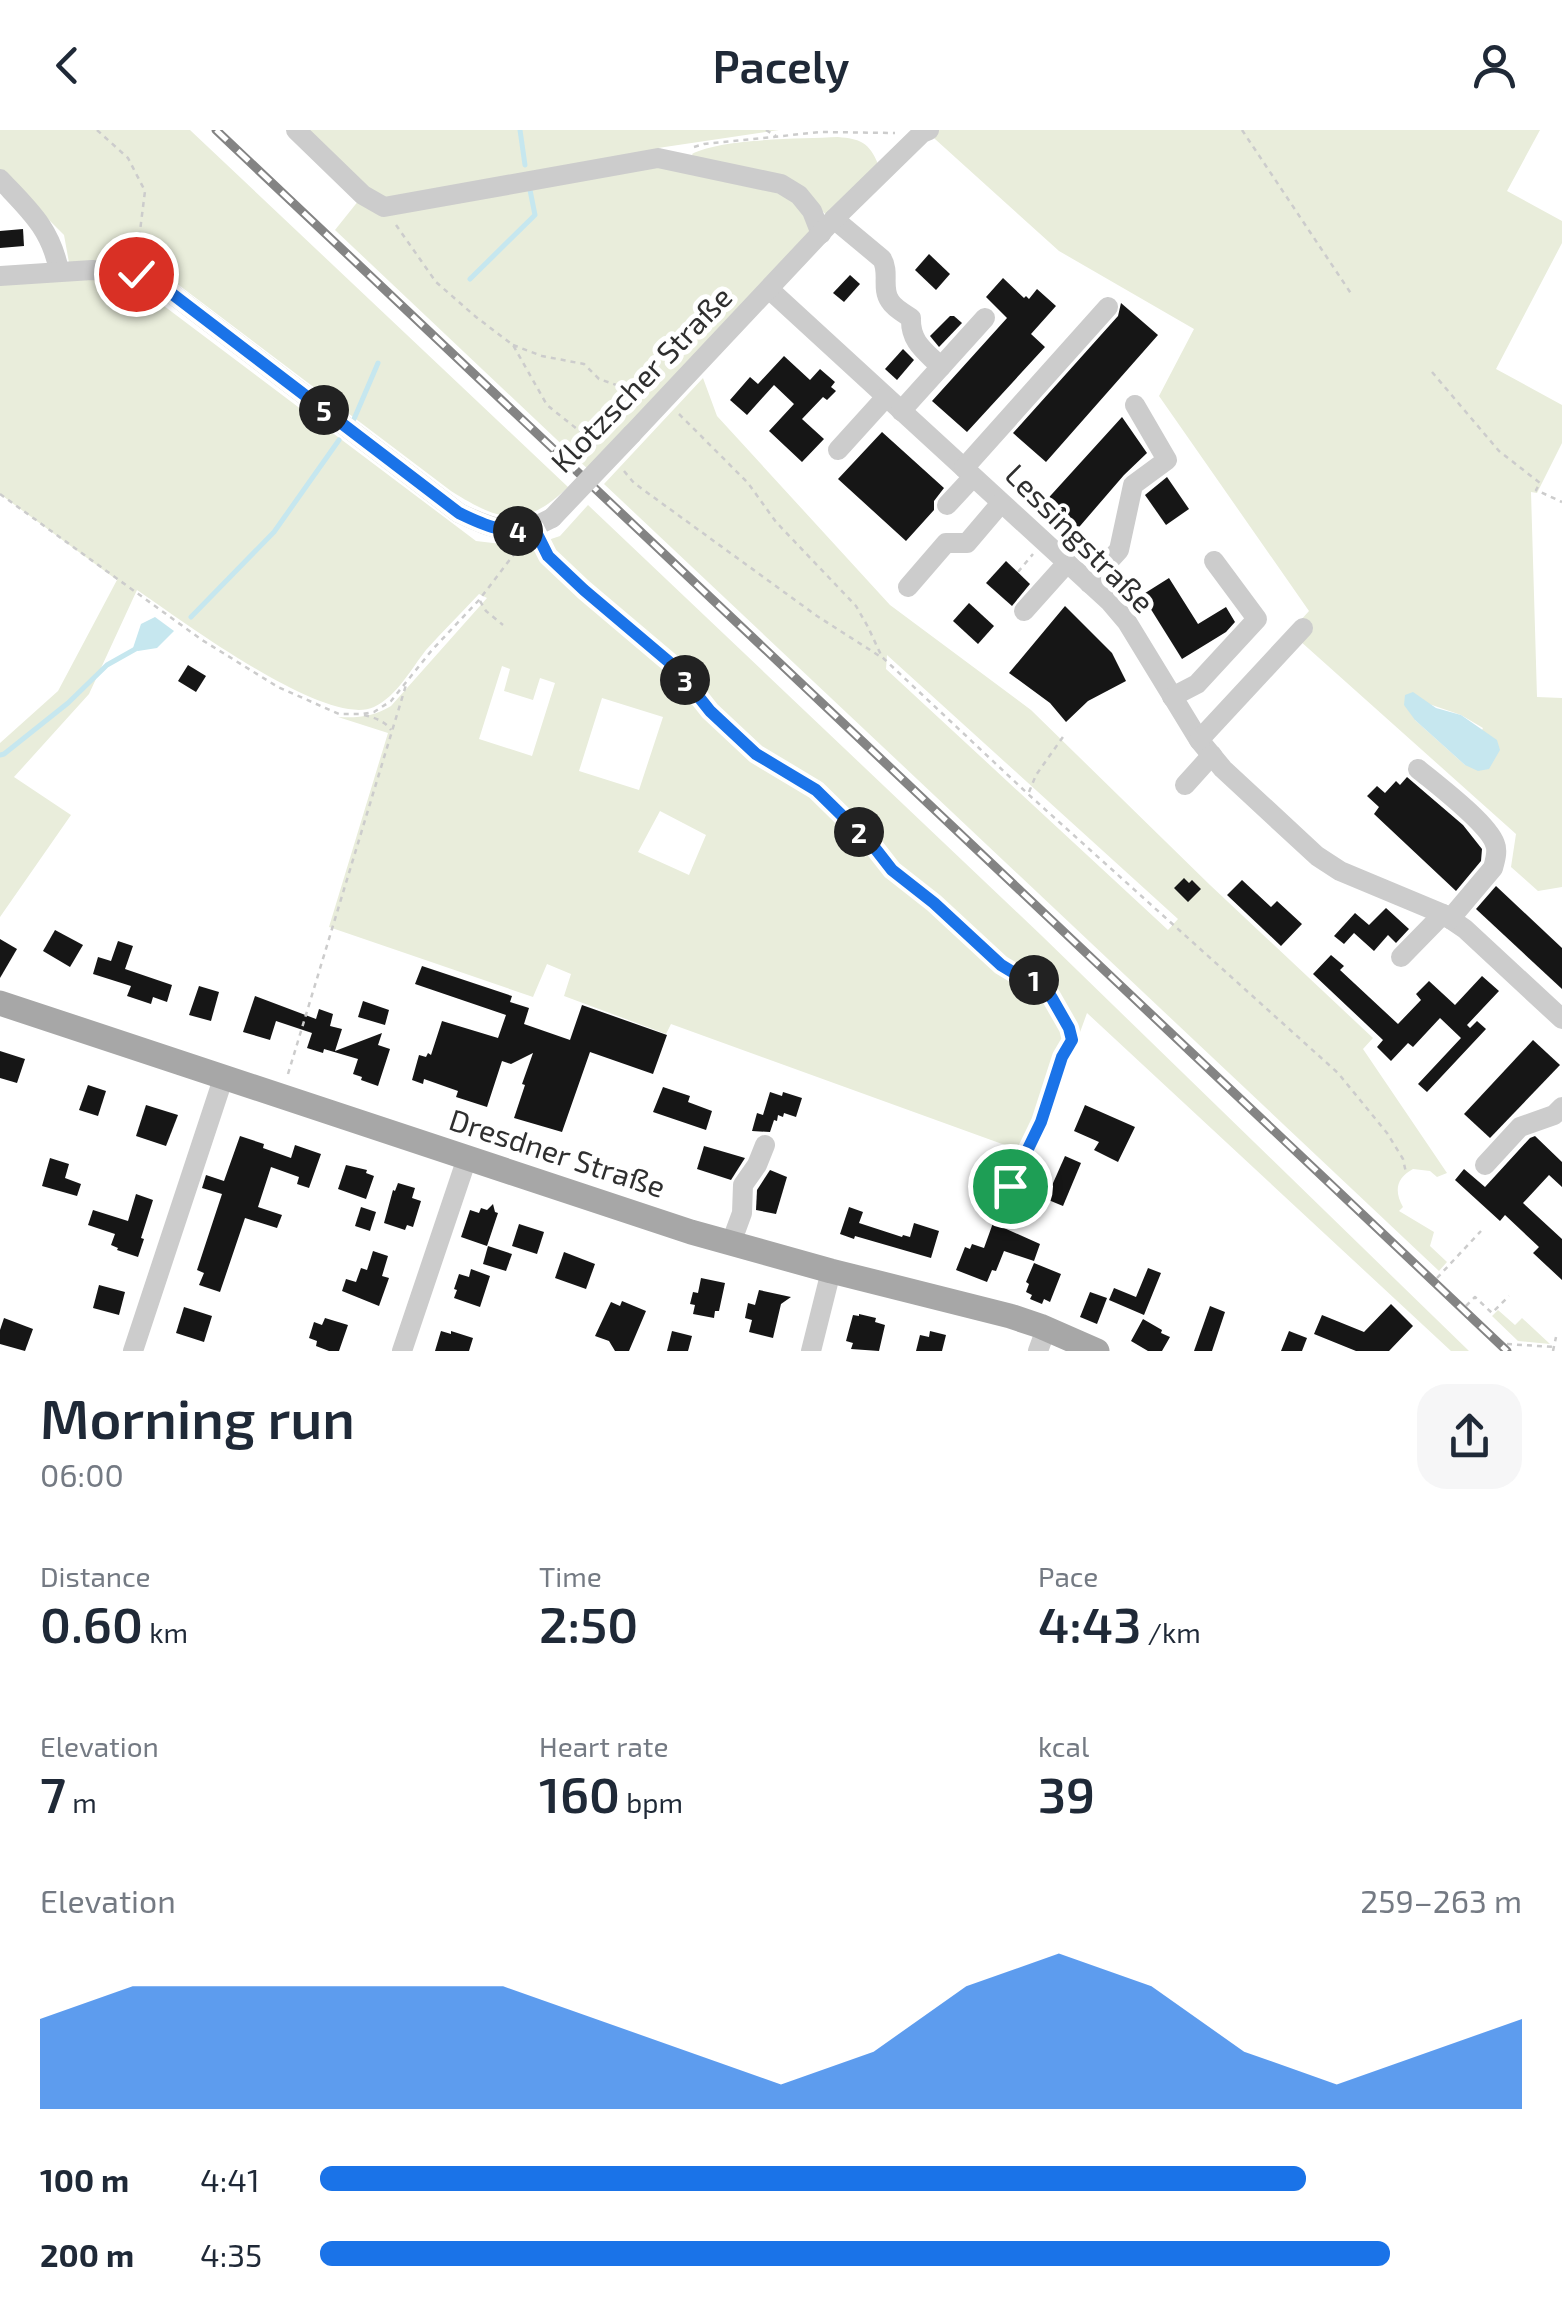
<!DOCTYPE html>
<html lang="en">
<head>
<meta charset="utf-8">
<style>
  body { margin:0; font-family:"Exo 2",sans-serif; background:#f6f6f7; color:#1f2937; height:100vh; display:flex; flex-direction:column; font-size:38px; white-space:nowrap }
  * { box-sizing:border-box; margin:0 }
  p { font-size:32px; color:#747a83 }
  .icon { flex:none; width:55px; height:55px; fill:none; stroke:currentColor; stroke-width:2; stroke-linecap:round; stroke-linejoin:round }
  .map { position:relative; height:1221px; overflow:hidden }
  .panel { display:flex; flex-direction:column; background:#fff; flex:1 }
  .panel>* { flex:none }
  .pin { position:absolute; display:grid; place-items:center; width:85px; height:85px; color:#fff; margin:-42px; border:5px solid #fff; border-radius:50%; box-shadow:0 2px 10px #0007 }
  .km { position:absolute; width:50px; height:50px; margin:-25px; border-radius:50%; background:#222; color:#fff; font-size:28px; line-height:50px; text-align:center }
  .round { display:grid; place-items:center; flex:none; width:105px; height:105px; border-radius:30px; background:#f6f6f7 }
  .headline { display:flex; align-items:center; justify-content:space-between; height:170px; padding:0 40px }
  h1 { font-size:55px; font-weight:600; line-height:75px }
  .figures { display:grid; grid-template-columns:repeat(3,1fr); gap:15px; height:170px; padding:10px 40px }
  .figures div { display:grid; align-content:center }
  .figures b { font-size:50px; font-weight:600 }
  .figures small { font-size:28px; font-weight:400 }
  .figures p { font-size:28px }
  .chart { height:280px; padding:20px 40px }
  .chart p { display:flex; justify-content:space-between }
  .chart svg { width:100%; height:180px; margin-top:10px; fill:#1a73e8; opacity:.7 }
  ul { padding:0 40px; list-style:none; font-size:32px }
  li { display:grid; grid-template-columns:160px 120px 1fr; align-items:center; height:75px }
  li i { height:25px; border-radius:12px; background:#1a73e8 }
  header { display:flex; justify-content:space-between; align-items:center; height:130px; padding:0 40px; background:#fff; font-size:45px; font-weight:600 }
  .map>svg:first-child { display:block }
  .green { fill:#e9eddb; fill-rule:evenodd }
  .water { fill:#c6e7ef }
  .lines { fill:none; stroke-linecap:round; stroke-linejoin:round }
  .stream { stroke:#c6e7ef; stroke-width:5 }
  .building { fill:#161616 }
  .path { stroke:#ccc; stroke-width:2.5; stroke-dasharray:5 5; stroke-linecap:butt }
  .minor { stroke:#ccc; stroke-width:20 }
  .major { stroke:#a7a7a7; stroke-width:25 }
  .rail-casing { stroke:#848484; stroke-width:9 }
  .rail { stroke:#fff; stroke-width:5; stroke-dasharray:15; stroke-linecap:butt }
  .minor-bridge { stroke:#ccc; stroke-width:20 }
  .route-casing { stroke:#fff; stroke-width:20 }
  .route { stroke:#1a73e8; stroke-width:12 }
  .labels { text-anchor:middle; stroke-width:10; stroke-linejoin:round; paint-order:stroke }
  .street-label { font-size:30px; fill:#2f2f2f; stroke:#fff }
</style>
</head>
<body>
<header><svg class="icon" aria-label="back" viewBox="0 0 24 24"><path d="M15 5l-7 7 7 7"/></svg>Pacely<svg class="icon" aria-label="person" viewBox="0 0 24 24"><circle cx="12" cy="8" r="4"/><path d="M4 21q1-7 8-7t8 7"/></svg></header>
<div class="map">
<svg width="1562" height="1221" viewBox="0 0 1562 1221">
  <rect width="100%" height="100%" fill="#fff"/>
  <g class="green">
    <path d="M0,0H190L568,357C524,400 499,391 451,361L176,153L164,176L476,411L527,417L560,406L588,375L1042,806L1469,1221H1451L1087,883L1035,1026L671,894L666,904L564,866L571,844L547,834L533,867L329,797L388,603L338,587C358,588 373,587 391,576L487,468L479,464C462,482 443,501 426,520C411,539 397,566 374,577C326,599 180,489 137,460L89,564L14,647L71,685L0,787V613L58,561L117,450L0,364V155L72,149L64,105L0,41ZM502,536L510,539L504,561L533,570L540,548L555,553L532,626L479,609ZM602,568L663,587L639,660L579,641ZM660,681L706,705L689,745L638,722Z"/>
    <polygon points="300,0 779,0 658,18 781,54 819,103 592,343 335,100 363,65"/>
    <path d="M925,0H1540L1507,61L1562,91V113L1496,239L1562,275V313L1537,363L1531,362L1537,567L1562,568V757L1538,761L1511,737L1516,704L1290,502L1309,481L1159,266L1194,199L1059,121ZM1429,574L1461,585L1483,598L1465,635L1415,590Z"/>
    <path d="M838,7C860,9 869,12 878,34L827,86L808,65L696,31L692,24C722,8 802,9 838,7Z"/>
    <path d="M703,248L717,286L890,475L1031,580L1210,755L1373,908L1363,919L1447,1043L1437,1047L1430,1041L1413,1039C1396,1048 1394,1061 1403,1077L1399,1081L1434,1102L1430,1116L1447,1132L1439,1141L604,354ZM887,525L1178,789L1168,800L886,539Z"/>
    <polygon points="1498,1180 1515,1195 1522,1188 1550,1214 1518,1211 1492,1186"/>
  </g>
  <g class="water">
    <polygon points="155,487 174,501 157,518 138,521 133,518 141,494"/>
    <polygon points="1413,562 1436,578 1461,585 1497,610 1500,620 1489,639 1478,641 1465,635 1415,590 1404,575 1405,565"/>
  </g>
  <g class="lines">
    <g class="stream">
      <polyline points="520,0 525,35"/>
      <polyline points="470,149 535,85 529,55"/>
      <polyline points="354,289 378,233"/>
      <polyline points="191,487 274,402 339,310"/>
      <polyline points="0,625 4,624 68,573 107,535 139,517"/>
    </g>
  </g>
  <g class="building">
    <polygon points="23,99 24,116 0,118 0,101"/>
    <polygon points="929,124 950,144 936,160 915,140"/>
    <polygon points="850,145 860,154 844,172 833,163"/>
    <polygon points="1003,148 1024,168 1026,166 1029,169 1037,159 1056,176 1031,204 1045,217 967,302 932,271 1007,188 986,167"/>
    <polygon points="1121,173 1158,205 1046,332 1013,303 1118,186"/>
    <polygon points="950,186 954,186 962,193 939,217 930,206"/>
    <polygon points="903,219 914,230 897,250 885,239"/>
    <polygon points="784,226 810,250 820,239 835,252 831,257 836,261 827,270 823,267 802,289 824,309 802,332 769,301 794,274 774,255 747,285 730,270 750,247 758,254"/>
    <polygon points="1122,287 1147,323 1124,345 1074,403 1042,375"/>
    <polygon points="882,302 944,358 934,371 934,380 906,411 838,349"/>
    <polygon points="1167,347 1189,379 1166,395 1145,365"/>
    <polygon points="1006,431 1030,454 1012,476 986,453"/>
    <polygon points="1169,448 1198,494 1226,477 1235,492 1226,502 1182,529 1142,465"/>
    <polygon points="969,473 994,496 978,514 953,491"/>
    <polygon points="1065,476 1112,523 1126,551 1088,571 1066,592 1050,573 1009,543"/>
    <polygon points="188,535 206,546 196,562 178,551"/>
    <polygon points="1407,647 1463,695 1482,719 1481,731 1456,761 1374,684 1379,677 1367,666 1377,656 1385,663 1396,651 1400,655"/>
    <polygon points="1184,748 1189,753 1192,750 1201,759 1188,772 1174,758"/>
    <polygon points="1242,750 1271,777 1277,771 1302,794 1281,816 1227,765"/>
    <polygon points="1496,756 1562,818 1562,859 1476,779"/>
    <polygon points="1386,778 1409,799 1396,813 1388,805 1374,821 1354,803 1344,814 1334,806 1355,783 1369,795"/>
    <polygon points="55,800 83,815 70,837 43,821"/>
    <polygon points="0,809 17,819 0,848"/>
    <polygon points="118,811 133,816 125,839 172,855 167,872 153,867 151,874 127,866 131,856 93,844 98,827 111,831"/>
    <polygon points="1331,825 1344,836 1340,840 1398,894 1421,870 1416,864 1429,851 1455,875 1482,846 1499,861 1467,895 1470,898 1477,891 1486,899 1427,962 1418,954 1461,908 1440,888 1413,917 1408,913 1391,931 1377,917 1383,910 1313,844"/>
    <polygon points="422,836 512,866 510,872 529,878 524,894 570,910 582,875 667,905 653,944 590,922 562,1002 514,988 525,955 522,954 533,923 511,934 502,931 487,977 456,967 458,961 424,949 423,954 412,950 419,925 426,927 428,923 431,925 442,891 498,908 506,885 415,854"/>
    <polygon points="199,856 219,862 211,891 189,885"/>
    <polygon points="255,866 316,889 319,879 333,884 330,896 342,899 335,921 382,903 378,915 390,919 378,956 361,950 362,947 353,944 358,929 324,919 323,923 307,918 312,903 276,891 270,910 243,902"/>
    <polygon points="363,871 389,880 385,895 358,887"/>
    <polygon points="1533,910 1560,935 1490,1008 1464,984"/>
    <polygon points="0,921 25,929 17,953 0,948"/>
    <polygon points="88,955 106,961 98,986 79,980"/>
    <polygon points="663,957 690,966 688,972 712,981 706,1000 653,982"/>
    <polygon points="770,962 782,966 783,962 802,968 796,987 784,983 783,987 778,985 777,991 774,990 770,1002 752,1001 757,983 763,985"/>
    <polygon points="146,975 178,985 166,1016 136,1006"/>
    <polygon points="1085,975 1135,997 1118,1032 1094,1020 1099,1012 1074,1001"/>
    <polygon points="240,1006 264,1014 263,1018 291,1028 295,1015 321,1024 309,1058 297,1054 299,1047 271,1037 258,1077 282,1085 277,1098 245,1088 220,1162 199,1155 204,1143 197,1140 222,1064 202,1058 206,1045 224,1051"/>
    <polygon points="1535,1006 1562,1032 1562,1057 1549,1045 1523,1073 1562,1109 1562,1150 1533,1123 1539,1117 1505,1085 1500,1091 1455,1050 1464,1039 1485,1057 1530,1008"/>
    <polygon points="704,1016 745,1028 731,1050 697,1039"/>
    <polygon points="1065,1026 1081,1033 1063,1076 1046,1069"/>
    <polygon points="50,1028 69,1034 65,1048 81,1054 77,1066 42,1056"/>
    <polygon points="346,1035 367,1040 366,1043 374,1046 366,1069 338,1059"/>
    <polygon points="770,1040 787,1047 776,1084 756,1080 757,1060"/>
    <polygon points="398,1053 415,1058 412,1068 421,1071 413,1097 407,1095 405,1100 384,1093 393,1060 395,1061"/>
    <polygon points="136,1064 153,1070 141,1108 144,1109 138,1127 117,1120 118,1118 111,1115 115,1104 88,1095 93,1080 128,1091"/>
    <polygon points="493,1074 495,1082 498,1083 487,1116 461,1107 470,1080 479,1083 481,1078 487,1080"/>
    <polygon points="361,1077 376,1082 370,1101 355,1096"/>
    <polygon points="849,1077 863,1082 859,1093 902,1107 903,1105 910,1107 914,1093 939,1101 931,1128 855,1106 854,1109 840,1104"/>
    <polygon points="993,1093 1040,1114 1034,1131 1004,1121 996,1141 992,1140 987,1152 956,1140 965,1117 970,1119 972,1114 984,1118"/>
    <polygon points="519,1094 544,1102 537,1124 512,1116"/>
    <polygon points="488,1116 512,1124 506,1141 483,1134"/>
    <polygon points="373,1121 388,1126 382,1146 389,1148 379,1176 342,1161 346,1149 356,1152 361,1138 367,1140"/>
    <polygon points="564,1122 595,1134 586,1159 555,1148"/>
    <polygon points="1034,1133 1061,1144 1050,1172 1044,1169 1042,1174 1030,1169 1032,1165 1026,1162 1029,1154 1026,1152"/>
    <polygon points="1148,1138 1161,1143 1144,1185 1109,1170 1114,1158 1136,1167"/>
    <polygon points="471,1139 490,1146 480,1177 454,1168 457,1160 454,1159 459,1144 469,1147"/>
    <polygon points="701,1148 725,1153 719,1181 715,1181 714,1188 693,1184 695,1175 690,1174 693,1162 698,1163"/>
    <polygon points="99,1155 125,1162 119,1185 93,1178"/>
    <polygon points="759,1160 791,1167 781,1174 773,1208 749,1202 752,1190 745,1188 748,1173 755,1175"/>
    <polygon points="1090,1162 1107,1168 1097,1194 1080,1187"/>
    <polygon points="622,1171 646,1181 629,1221 615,1221 609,1211 595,1206 611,1172 620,1176"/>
    <polygon points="1391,1174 1413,1196 1389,1221 1356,1221 1314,1204 1322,1185 1364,1202"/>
    <polygon points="1210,1176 1225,1182 1212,1221 1194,1221"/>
    <polygon points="184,1177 212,1186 204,1212 176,1203"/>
    <polygon points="859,1184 876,1188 875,1192 885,1195 879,1221 851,1219 853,1213 846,1211 853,1185 859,1186"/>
    <polygon points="4,1188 33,1199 25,1221 0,1214 0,1200"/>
    <polygon points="325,1188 348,1195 339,1221 329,1221 316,1216 317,1211 309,1208 314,1192 322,1195"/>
    <polygon points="1143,1189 1162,1200 1161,1203 1170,1207 1162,1221 1148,1221 1131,1211"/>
    <polygon points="441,1201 451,1204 451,1201 473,1208 469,1221 435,1221"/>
    <polygon points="672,1201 692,1206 688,1221 667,1221"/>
    <polygon points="930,1201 946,1205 942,1221 916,1221 920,1205 929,1207"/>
    <polygon points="1289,1201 1307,1208 1302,1221 1281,1221"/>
  </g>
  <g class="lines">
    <g class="path">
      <polyline points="97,0 128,28 145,61 137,125"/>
      <polyline points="766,0 776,6"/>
      <polyline points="1242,0 1352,165"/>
      <polyline points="694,17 704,14 821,2 895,3"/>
      <polyline points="396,95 436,152 476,187 513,215 547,275 597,315"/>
      <polyline points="513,215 542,226 584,234 599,249 646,265"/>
      <polyline points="1432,242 1499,321 1540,353 1536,360 1562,372"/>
      <polyline points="679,284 748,353 776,392 856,476 868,497 882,527 1028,664 1338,943 1387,1003 1403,1029 1406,1043"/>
      <polyline points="624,341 634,353 817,486 881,527"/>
      <polyline points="0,364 202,510 278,557 339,584 362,584 374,582 391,571 432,520 479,470 518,419"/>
      <polyline points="542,414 548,426 584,460 675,537 711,581 756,624 815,660 874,717 892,740 934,773 1001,835 1016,845 1045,857 1069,897 1072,910 1062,927 1041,992 1011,1056"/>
      <polyline points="1018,442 1033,424"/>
      <polyline points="480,471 486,481 503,495"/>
      <path d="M364,585C375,588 385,591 391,600"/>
      <polyline points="1029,662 1036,645 1065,604"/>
      <polyline points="288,944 406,555"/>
      <polyline points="1437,1148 1481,1101"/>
      <polyline points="1466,1176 1475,1167 1492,1183 1509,1166"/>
      <polyline points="1507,1214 1554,1217"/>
      <polyline points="1553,1221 1556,1207"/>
    </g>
    <g class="minor">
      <polyline points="296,0 363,65 384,77 658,28 781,54 799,65 812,81 821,104"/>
      <path d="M0,49C28,79 51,98 59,141"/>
      <path d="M834,89L882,129C890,142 881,158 890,171C894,178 905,184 911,188C910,212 925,221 941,237"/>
      <path d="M0,146L92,140L135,144L171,163L459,383C495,400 516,408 552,388"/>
      <polyline points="770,160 1110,472 1127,492 1199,610 1223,639 1317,726 1340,741 1443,784 1465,799 1562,889"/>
      <polyline points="901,281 985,188"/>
      <polyline points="632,304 834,89 922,3 929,0"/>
      <polyline points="838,320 886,267"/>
      <polyline points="964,338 1108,177"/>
      <polyline points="947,375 973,347"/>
      <polyline points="1089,453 1119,420 1133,355 1167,330 1135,275"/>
      <polyline points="908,457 946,413 967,413 1001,373"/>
      <polyline points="1024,481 1067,433"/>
      <polyline points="1172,567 1197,554 1257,489 1214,431"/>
      <polyline points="1199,610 1303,498"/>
      <path d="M1418,639C1436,654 1488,693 1495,714C1498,721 1495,731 1493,738L1450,789"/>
      <polyline points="1185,655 1212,625"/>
      <polyline points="1401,827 1443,784"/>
      <polyline points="1485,1035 1520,997 1554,985 1562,977"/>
      <polyline points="731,1113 742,1083 743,1055 757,1035 765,1015"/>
      <polyline points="133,1221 224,946"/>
      <polyline points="402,1221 467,1028"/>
      <polyline points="811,1221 831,1141"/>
      <polyline points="1038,1221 1046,1199"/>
    </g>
    <polyline class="major" points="0,873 691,1102 831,1141 1010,1186 1040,1196 1097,1221"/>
    <g class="rail-casing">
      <polyline id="rail" points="216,0 1507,1221"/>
    </g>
    <use href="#rail" class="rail"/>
    <polyline class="minor-bridge" points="552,388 632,304"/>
  </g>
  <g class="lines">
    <g class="route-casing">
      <path id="route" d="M136,144L171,163L459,383C488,397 501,403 534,398L548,426L584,460L675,537L710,581L756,624L816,660L874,717L892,740L934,773L1001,835L1016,844L1045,856L1069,898L1072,910L1062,927L1041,992L1010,1056"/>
    </g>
    <use href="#route" class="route"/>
  </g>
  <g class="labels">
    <g class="street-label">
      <text transform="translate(642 250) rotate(-46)" y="10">Klotzscher Straße</text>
      <text transform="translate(1079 409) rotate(45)" y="10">Lessingstraße</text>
      <text transform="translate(557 1024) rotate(18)" y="10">Dresdner Straße</text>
    </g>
  </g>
</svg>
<div class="pin" style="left:1010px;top:1056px;background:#1e9e55"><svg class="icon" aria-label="arrive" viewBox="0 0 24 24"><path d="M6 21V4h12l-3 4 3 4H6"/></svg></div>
<div class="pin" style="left:136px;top:144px;background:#d93025"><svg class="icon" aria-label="check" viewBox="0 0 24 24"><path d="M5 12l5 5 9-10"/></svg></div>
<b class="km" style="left:1034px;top:850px">1</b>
<b class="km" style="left:859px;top:702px">2</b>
<b class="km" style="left:685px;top:550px">3</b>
<b class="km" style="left:518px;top:401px">4</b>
<b class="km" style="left:324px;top:280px">5</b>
</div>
<section class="panel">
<div class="headline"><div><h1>Morning run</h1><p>06:00</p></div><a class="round"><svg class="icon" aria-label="share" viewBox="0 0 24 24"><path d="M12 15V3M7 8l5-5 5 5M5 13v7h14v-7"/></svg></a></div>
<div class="figures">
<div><p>Distance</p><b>0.60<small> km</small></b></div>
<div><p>Time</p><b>2:50</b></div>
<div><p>Pace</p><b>4:43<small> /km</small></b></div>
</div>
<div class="figures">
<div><p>Elevation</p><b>7<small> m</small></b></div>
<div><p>Heart rate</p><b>160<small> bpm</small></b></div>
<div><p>kcal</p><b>39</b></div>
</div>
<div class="chart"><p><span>Elevation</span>259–263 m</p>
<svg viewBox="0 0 160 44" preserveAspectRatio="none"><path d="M0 44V22L10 14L20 14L30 14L40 14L50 14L60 22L70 30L80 38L90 30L100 14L110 6L120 14L130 30L140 38L150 30L160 22V44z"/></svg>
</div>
<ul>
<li><b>100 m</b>4:41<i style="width:82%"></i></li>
<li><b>200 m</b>4:35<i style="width:89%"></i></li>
</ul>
</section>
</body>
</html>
